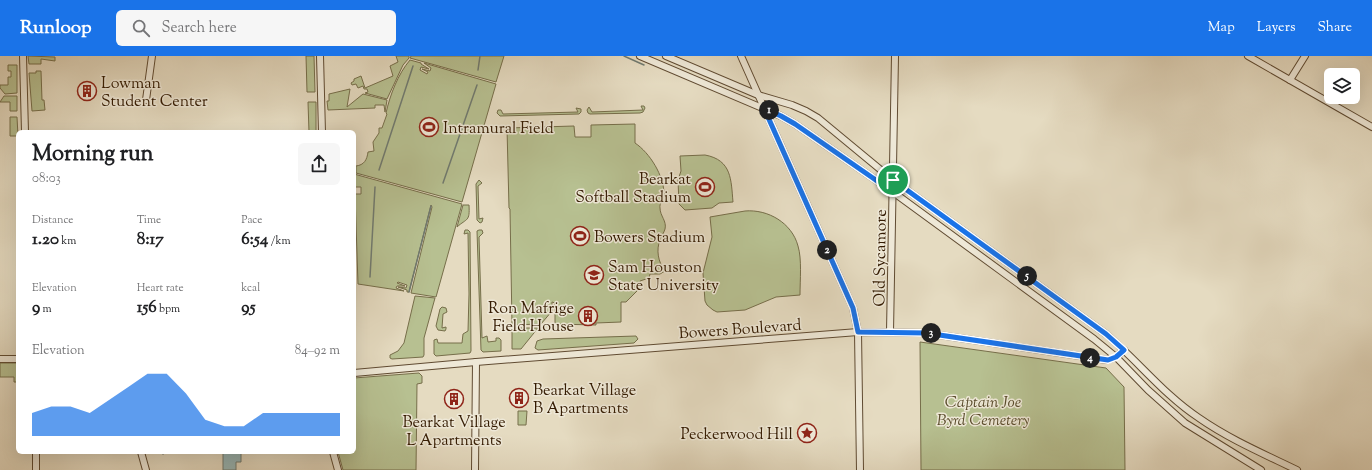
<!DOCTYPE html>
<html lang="en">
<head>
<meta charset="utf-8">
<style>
  body { margin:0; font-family:"Sorts Mill Goudy",serif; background:#f6f6f6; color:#202124; height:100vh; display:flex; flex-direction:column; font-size:15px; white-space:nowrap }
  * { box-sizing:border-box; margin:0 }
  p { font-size:13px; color:#757577 }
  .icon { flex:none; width:22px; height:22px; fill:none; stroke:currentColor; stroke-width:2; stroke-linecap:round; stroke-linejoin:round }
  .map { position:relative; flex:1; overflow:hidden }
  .sheet { position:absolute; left:16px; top:74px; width:340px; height:324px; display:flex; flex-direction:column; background:#fff; border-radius:6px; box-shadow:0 4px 16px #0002 }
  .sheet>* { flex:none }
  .controls { position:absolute; left:1324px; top:12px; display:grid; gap:8px }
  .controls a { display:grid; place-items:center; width:36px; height:36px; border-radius:6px; background:#fff; box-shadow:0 4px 16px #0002; font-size:20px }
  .pin { position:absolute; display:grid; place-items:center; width:34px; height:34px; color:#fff; margin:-17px; border:2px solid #fff; border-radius:50%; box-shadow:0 1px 4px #0007 }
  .km { position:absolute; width:20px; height:20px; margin:-10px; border-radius:50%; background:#222; color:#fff; font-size:11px; line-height:20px; text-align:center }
  .round { display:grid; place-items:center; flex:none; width:42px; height:42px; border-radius:6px; background:#f6f6f6 }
  .overview { display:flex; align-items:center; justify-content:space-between; height:68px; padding:0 16px }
  h1 { font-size:22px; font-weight:700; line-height:30px }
  .figures { display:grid; grid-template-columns:repeat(3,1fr); gap:6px; height:68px; padding:4px 16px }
  .figures div { display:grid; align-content:center }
  .figures b { font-size:17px; font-weight:700 }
  .figures small { font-size:11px; font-weight:400 }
  .figures p { font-size:11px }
  .chart { height:112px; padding:8px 16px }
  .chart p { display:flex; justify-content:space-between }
  .chart svg { width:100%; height:72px; margin-top:4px; fill:#1a73e8; opacity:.7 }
  header { display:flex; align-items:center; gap:24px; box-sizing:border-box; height:56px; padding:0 20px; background:#1a73e8; color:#fff }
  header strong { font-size:19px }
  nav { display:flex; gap:22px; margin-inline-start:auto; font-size:14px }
  .search { width:280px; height:36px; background:#f6f6f6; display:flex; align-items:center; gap:10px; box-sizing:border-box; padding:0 14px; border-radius:6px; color:#757577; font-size:15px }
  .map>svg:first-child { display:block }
  .green { fill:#b7c091; stroke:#766e4a }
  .water { fill:#98b9ba; stroke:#707a70 }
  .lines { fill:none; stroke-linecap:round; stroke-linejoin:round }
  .stream { stroke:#707a70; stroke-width:1.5 }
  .minor-casing { stroke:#604b32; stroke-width:8 }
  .minor { stroke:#eee8d7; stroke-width:6 }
  .route-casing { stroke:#fff; stroke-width:8 }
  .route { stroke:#1a73e8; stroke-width:5 }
  .labels { text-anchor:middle; stroke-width:3; stroke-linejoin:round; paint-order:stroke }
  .poi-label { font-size:16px; fill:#341b02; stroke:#eee8d7; text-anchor:start }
  .street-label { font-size:16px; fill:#341b02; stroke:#eee8d7 }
  .park-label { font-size:16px; font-style:italic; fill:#5b4d2d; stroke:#eee8d7 }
</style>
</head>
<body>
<header>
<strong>Runloop</strong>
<div class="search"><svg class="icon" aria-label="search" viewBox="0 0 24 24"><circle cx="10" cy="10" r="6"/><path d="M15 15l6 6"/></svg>Search here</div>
<nav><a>Map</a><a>Layers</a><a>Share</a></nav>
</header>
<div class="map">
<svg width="1372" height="414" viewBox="0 0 1372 414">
  <rect width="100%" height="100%" fill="#e5dbc1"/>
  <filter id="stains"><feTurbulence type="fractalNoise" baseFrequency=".005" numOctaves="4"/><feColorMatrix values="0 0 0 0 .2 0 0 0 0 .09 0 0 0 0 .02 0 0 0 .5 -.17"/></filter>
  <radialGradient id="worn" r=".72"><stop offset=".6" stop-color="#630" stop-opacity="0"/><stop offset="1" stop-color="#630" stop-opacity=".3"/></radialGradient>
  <g class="green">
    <polygon points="28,0 55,1 55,5 41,3 41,8 29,8"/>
    <polygon points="306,0 314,0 315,36 307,36"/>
    <polygon points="396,0 409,0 409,2 403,9 387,43 365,37 368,36 367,33 364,33 363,30 358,32 356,28 352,29 351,27 354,25 354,23 361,20 365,32 393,20 390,10 398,6"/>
    <polygon points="411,0 504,0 496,26 410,2"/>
    <path d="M410,4L421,7V8L429,13L421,11L420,14L427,18L428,16L422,13L430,15L431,12L424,7L496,28L462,146L356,117V110C364,109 367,104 368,96L374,95L373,86L379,77V72H382L387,58L386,57C390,39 398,18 410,4Z"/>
    <polygon points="8,9 17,9 17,37 5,38 0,32 0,29 8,29 8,21 11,21 11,15 8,15"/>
    <polygon points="36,15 41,15 42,44 44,44 45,54 32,55 29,17 36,17"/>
    <polygon points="350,33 347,51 363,38 387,44 385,56 384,49 375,49 375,52 328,54 327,45 329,45 329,38"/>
    <polygon points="4,40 17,40 17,55 10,55 10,46 0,46"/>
    <polygon points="308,46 316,46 316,76 309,76"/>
    <polygon points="641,50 644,50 645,52 643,56 640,57 590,58 588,57 587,54 589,51 592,56 643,54"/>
    <polygon points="576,52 581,53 581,56 579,58 500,60 497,57 498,54 501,54 503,58 578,56"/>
    <polygon points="10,61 17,61 18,80 10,80"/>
    <path d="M635,68V87C650,97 664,120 664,138C664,144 659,147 660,152C660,160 667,165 665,173C664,177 661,180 660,184C656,194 658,206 665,215L660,218H650L649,222L640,225V232L626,246H621V266L596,267V269L555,268V247L552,246V255L541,268L512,269L510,153L509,152L507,72L574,70L575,81H591V69Z"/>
    <path d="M705,99C732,104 731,124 733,146L719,147L712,152L685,154L679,148L678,124L681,115L680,100Z"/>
    <polygon points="354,118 462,148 436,241 411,237 432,151 431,149 409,236 407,236 407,234 398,231 406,232 407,229 398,226 397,227 405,230 397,230 396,232 404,235 358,228 355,138 361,138 361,131 355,131"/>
    <polygon points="479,124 482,127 478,130 479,163 483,162 482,166 480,167 477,164 476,128"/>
    <path d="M463,149H469C470,166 467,162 457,171Z"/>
    <path d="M745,155C768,153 792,167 798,190C802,203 800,224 800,239L776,241L745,254L717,256L713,254L707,249L705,245L703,217L712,181L710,161Z"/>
    <polygon points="465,174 468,174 470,176 471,295 470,297 436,300 434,298 434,284 437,283 438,287 462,287 463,278 468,275 469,238 468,177 464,178"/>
    <polygon points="479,174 482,174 483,177 479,181 482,282 487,280 488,286 496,285 496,282 499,282 501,284 501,295 483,296 481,294 477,175"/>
    <polygon points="415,240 435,242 424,282 424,299 423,301 392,303 390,302 390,299 398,295 404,287"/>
    <polygon points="442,251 446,252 447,256 443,258 442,272 446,271 446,273 445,275 438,274 436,270 440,253"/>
    <polygon points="512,272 538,272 521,293 512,293"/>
    <polygon points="636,280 638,283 634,287 538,294 535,292 537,285 543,283"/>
    <polygon points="920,286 1106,312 1124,331 1125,414 921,414"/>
    <polygon points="0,307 18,307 18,326 14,326 14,321 0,321"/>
    <polygon points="419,317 422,320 422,327 417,328 416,414 343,414 338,396 354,396 354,322"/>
    <polygon points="518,355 527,355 526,369 518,369"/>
  </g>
  <polygon class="water" points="223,397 241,397 241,406 236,406 236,414 223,414"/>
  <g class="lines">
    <g class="stream">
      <polyline points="624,0 644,9"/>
      <polyline points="478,14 480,0"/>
      <polyline points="379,114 413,10"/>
      <polyline points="443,127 477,29"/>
      <polyline points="370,221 375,131"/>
      <polyline points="409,236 431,150"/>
      <polyline points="163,398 165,396"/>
    </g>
    <g class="minor-casing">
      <g id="minor">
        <polyline points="23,0 25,76"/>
        <polyline points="320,0 322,76"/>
        <polyline points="640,0 781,60 795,68 893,136 1094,283 1116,301 1148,334 1185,367 1261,414"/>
        <path d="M666,0L758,39L792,49L806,55L818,62L893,124L1106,278C1138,305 1164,339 1199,362C1229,383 1264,398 1297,414"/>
        <polyline points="741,0 853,252 858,276 860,414"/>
        <polyline points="1248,0 1372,71"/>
        <polyline points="1290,24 1305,0"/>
        <polyline points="146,44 152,0"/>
        <polyline points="890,276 895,0"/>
        <polyline points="0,303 18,303"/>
        <polyline points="354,317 476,306 858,276 926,277 1107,304 1116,301 1124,294"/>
        <polyline points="141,396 146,414"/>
        <polyline points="333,396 338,414"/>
        <polyline points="36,414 36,396"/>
        <polyline points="475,414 476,306"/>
      </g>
    </g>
    <use href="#minor" class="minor"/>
  </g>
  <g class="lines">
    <g class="route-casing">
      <polygon id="route" points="764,52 781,60 795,68 893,136 893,124 1106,278 1124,294 1116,301 1108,304 926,277 858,276 853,252"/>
    </g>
    <use href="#route" class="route"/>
  </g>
  <defs>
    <g id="building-ring" transform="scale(1)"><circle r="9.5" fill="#eee8d7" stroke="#8f2418" stroke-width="1.5"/><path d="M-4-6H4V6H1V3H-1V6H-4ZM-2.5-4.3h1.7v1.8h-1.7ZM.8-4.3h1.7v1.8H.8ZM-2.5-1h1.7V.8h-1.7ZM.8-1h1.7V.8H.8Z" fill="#8f2418"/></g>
    <g id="stadium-ring" transform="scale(1)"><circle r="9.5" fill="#eee8d7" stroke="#8f2418" stroke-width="1.5"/><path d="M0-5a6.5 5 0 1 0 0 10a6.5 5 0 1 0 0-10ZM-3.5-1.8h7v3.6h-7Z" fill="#8f2418"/></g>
    <g id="university-ring" transform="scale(1)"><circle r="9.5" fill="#eee8d7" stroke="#8f2418" stroke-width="1.5"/><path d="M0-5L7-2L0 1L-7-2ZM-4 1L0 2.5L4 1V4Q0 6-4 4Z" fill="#8f2418"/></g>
    <g id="sight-ring" transform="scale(1)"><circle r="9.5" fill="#eee8d7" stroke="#8f2418" stroke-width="1.5"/><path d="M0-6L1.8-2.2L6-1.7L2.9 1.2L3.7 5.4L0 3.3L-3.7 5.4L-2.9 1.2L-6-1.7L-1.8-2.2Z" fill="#8f2418"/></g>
  </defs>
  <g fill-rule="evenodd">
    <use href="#building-ring" x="87" y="35"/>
    <use href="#stadium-ring" x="429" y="71"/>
    <use href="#stadium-ring" x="705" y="131"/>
    <use href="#stadium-ring" x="580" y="180"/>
    <use href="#university-ring" x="594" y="219"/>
    <use href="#building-ring" x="588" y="260"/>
    <use href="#building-ring" x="519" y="342"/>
    <use href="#building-ring" x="454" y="343"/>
    <use href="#sight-ring" x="807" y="377"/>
  </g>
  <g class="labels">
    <g class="poi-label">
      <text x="101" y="32">Lowman<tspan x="101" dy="18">Student Center</tspan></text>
      <text x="443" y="77">Intramural Field</text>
      <text x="691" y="128" text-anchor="end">Bearkat<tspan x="691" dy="18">Softball Stadium</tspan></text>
      <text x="594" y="186">Bowers Stadium</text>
      <text x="608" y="216">Sam Houston<tspan x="608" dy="18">State University</tspan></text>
      <text x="574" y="257" text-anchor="end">Ron Mafrige<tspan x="574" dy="18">Field House</tspan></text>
      <text x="533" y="339">Bearkat Village<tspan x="533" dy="18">B Apartments</tspan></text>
      <text x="454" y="371" text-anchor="middle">Bearkat Village<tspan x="454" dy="18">L Apartments</tspan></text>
      <text x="793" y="383" text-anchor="end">Peckerwood Hill</text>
    </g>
    <g class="street-label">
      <text transform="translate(879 202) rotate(-89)" y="6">Old Sycamore</text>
      <text transform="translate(740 272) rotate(-4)" y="6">Bowers Boulevard</text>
    </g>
    <g class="park-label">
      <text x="983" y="351">Captain Joe<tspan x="983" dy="18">Byrd Cemetery</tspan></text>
    </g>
  </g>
  <rect width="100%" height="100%" filter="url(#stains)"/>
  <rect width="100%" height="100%" fill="url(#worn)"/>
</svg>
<div class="controls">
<a><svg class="icon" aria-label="layers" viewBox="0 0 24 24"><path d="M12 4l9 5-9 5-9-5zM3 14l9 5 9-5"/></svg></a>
</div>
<div class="pin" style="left:893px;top:124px;background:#1e9e55"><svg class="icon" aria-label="arrive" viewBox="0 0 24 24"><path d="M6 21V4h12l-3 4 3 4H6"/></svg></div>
<b class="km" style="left:769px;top:54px">1</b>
<b class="km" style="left:827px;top:194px">2</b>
<b class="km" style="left:931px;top:277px">3</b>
<b class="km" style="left:1090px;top:302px">4</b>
<b class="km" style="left:1027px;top:220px">5</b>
<section class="sheet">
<div class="overview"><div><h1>Morning run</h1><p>08:03</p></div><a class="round"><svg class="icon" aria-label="share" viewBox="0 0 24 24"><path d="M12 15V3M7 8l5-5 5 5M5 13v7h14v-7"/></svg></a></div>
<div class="figures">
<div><p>Distance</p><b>1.20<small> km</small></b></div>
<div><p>Time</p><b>8:17</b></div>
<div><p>Pace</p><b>6:54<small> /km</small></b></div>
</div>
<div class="figures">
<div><p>Elevation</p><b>9<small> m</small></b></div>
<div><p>Heart rate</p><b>156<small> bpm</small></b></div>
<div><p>kcal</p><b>95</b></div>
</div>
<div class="chart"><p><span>Elevation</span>84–92 m</p>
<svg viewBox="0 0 160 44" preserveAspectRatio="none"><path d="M0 44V30L10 26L20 26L30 30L40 22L50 14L60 6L70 6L80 18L90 34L100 38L110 38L120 30L130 30L140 30L150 30L160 30V44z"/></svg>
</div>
</section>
</div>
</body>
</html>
